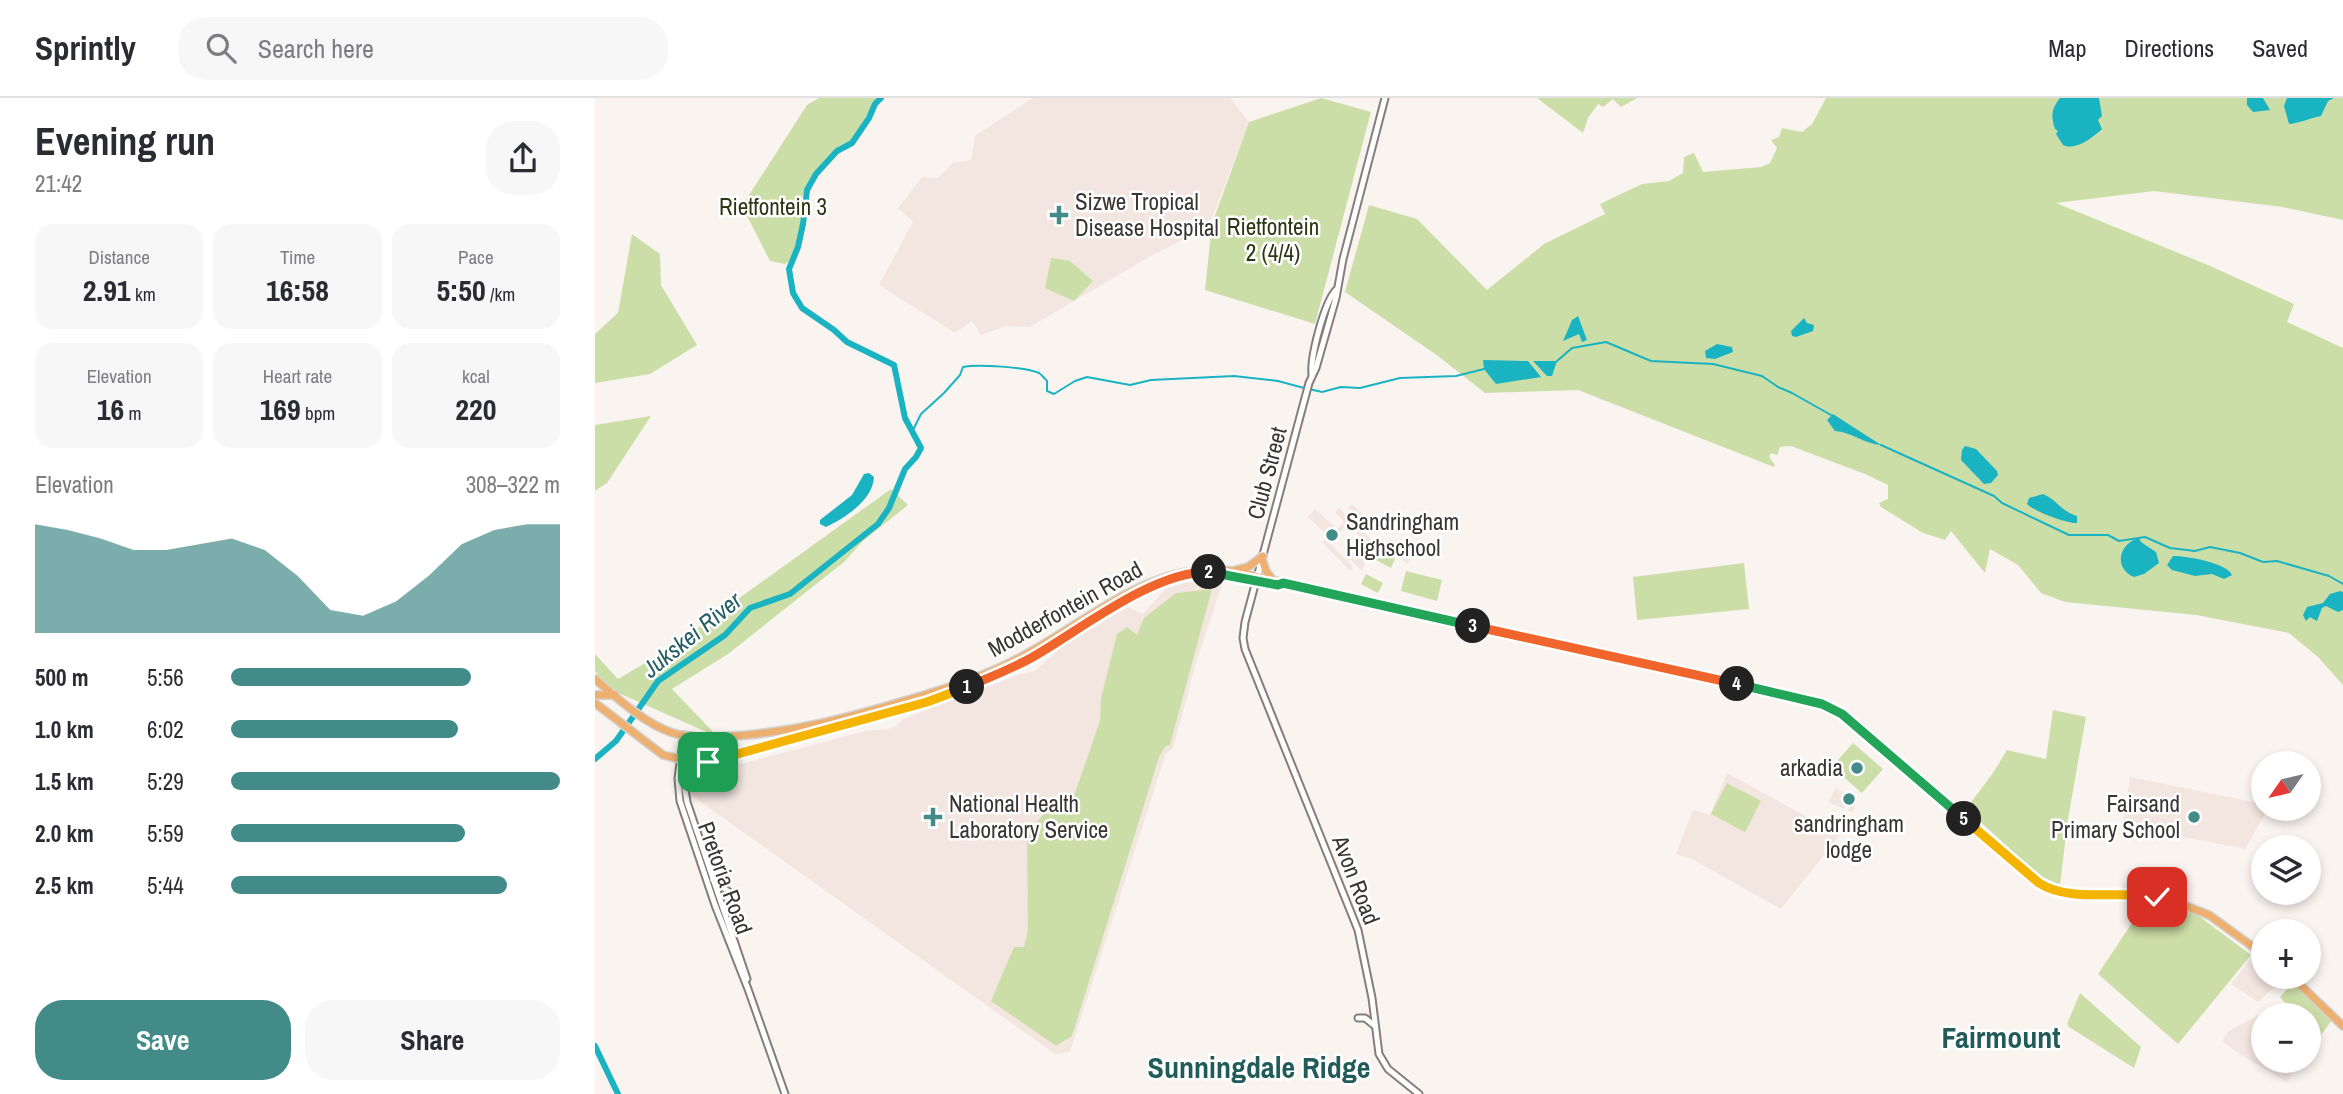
<!DOCTYPE html>
<html lang="en">
<head>
<meta charset="utf-8">
<style>
  body { margin:0; font-family:"Archivo Narrow",sans-serif; background:#f7f7f7; color:#2b2b33; height:100vh; display:flex; flex-direction:column; font-size:26px; white-space:nowrap }
  * { box-sizing:border-box; margin:0 }
  p { font-size:23px; color:#7c7c81 }
  .icon { flex:none; width:38px; height:38px; fill:none; stroke:currentColor; stroke-width:2; stroke-linecap:round; stroke-linejoin:round }
  .map { position:relative; flex:1; overflow:hidden }
  .drawer { display:flex; flex-direction:column; background:#fff; width:595px }
  .drawer>* { flex:none }
  .needle { width:46px; rotate:236deg }
  .fabs { position:absolute; left:1656px; top:653px; display:grid; gap:14px }
  .fabs a { display:grid; place-items:center; width:70px; height:70px; border-radius:50%; background:#fff; box-shadow:0 4px 10px #0003; font-size:35px }
  .pin { position:absolute; display:grid; place-items:center; width:60px; height:60px; color:#fff; margin:-30px; border-radius:14px; box-shadow:0 4px 10px #0006 }
  .km { position:absolute; width:35px; height:35px; margin:-18px; border-radius:50%; background:#222; color:#fff; font-size:19px; line-height:35px; text-align:center }
  .round { display:grid; place-items:center; flex:none; width:74px; height:74px; border-radius:28px; background:#f7f7f7 }
  .summary { display:flex; align-items:center; justify-content:space-between; height:119px; padding:0 35px }
  h1 { font-size:38px; font-weight:700; line-height:52px }
  .figures { display:grid; grid-template-columns:repeat(3,1fr); gap:10px; height:119px; padding:7px 35px }
  .figures div { display:grid; align-content:center; border-radius:18px; background:#f7f7f7; text-align:center }
  .figures b { font-size:30px; font-weight:700 }
  .figures small { font-size:19px; font-weight:400 }
  .figures p { font-size:19px }
  .chart { height:196px; padding:14px 35px }
  .chart p { display:flex; justify-content:space-between }
  .chart svg { width:100%; height:126px; margin-top:7px; fill:#438b88; opacity:.7 }
  .cta { display:flex; gap:14px; margin-top:auto; padding:14px 35px }
  .cta a { flex:1; height:80px; border-radius:28px; background:#438b88; color:#fff; font-size:28px; font-weight:700; line-height:80px; text-align:center }
  .cta a+a { background:#f7f7f7; color:#2b2b33 }
  ul { padding:0 35px; list-style:none; font-size:23px }
  li { display:grid; grid-template-columns:112px 84px 1fr; align-items:center; height:52px }
  li i { height:18px; border-radius:9px; background:#438b88 }
  header { display:flex; align-items:center; gap:42px; box-sizing:border-box; height:98px; padding:0 35px; background:#fff; border-bottom:2px solid #e1e1e2 }
  header strong { font-size:33px }
  nav { display:flex; gap:38px; margin-inline-start:auto; font-size:24px }
  .search { width:490px; height:63px; background:#f7f7f7; display:flex; align-items:center; gap:18px; box-sizing:border-box; padding:0 24px; border-radius:28px; color:#7c7c81; font-size:26px }
  main { display:flex; flex:1; min-height:0 }
  .map>svg:first-child { display:block }
  .built { fill:#f3e5df; fill-rule:evenodd }
  .green { fill:#ccdea8 }
  .water { fill:#1ab3c2 }
  .lines { fill:none; stroke-linecap:round; stroke-linejoin:round }
  .stream { stroke:#1ab3c2; stroke-width:2 }
  .river { stroke:#1ab3c2; stroke-width:6 }
  .secondary-casing { stroke:#847e7c; stroke-width:9 }
  .primary-casing { stroke:#d3d3d2; stroke-width:10 }
  .secondary { stroke:#fff; stroke-width:5 }
  .primary { stroke:#eeb070; stroke-width:7 }
  .split-1-casing { stroke:#fff; stroke-width:14 }
  .split-2-casing { stroke:#fff; stroke-width:14 }
  .split-3-casing { stroke:#fff; stroke-width:14 }
  .split-4-casing { stroke:#fff; stroke-width:14 }
  .split-5-casing { stroke:#fff; stroke-width:14 }
  .split-6-casing { stroke:#fff; stroke-width:14 }
  .split-1 { stroke:#f5b400; stroke-width:9 }
  .split-2 { stroke:#f0652b; stroke-width:9 }
  .split-3 { stroke:#22a559; stroke-width:9 }
  .split-4 { stroke:#f0652b; stroke-width:9 }
  .split-5 { stroke:#22a559; stroke-width:9 }
  .split-6 { stroke:#f5b400; stroke-width:9 }
  .poi-dot { fill:#438b88; stroke:#fff; stroke-width:2.5 }
  .labels { text-anchor:middle; stroke-width:5; stroke-linejoin:round; paint-order:stroke }
  .poi-label { font-size:23px; fill:#383534; stroke:#fff; text-anchor:start }
  .park-label { font-size:23px; fill:#2c3712; stroke:#fff }
  .street-label { font-size:23px; fill:#383534; stroke:#fff }
  .water-label { font-size:24px; font-style:italic; fill:#255c63; stroke:#fff }
  .district-label { font-size:30px; font-weight:bold; fill:#215c5a; stroke:#fff }
</style>
</head>
<body>
<header>
<strong>Sprintly</strong>
<div class="search"><svg class="icon" aria-label="search" viewBox="0 0 24 24"><circle cx="10" cy="10" r="6"/><path d="M15 15l6 6"/></svg>Search here</div>
<nav><a>Map</a><a>Directions</a><a>Saved</a></nav>
</header>
<main>
<section class="drawer">
<div class="summary"><div><h1>Evening run</h1><p>21:42</p></div><a class="round"><svg class="icon" aria-label="share" viewBox="0 0 24 24"><path d="M12 15V3M7 8l5-5 5 5M5 13v7h14v-7"/></svg></a></div>
<div class="figures">
<div><p>Distance</p><b>2.91<small> km</small></b></div>
<div><p>Time</p><b>16:58</b></div>
<div><p>Pace</p><b>5:50<small> /km</small></b></div>
</div>
<div class="figures">
<div><p>Elevation</p><b>16<small> m</small></b></div>
<div><p>Heart rate</p><b>169<small> bpm</small></b></div>
<div><p>kcal</p><b>220</b></div>
</div>
<div class="chart"><p><span>Elevation</span>308–322 m</p>
<svg viewBox="0 0 160 44" preserveAspectRatio="none"><path d="M0 44V6L10 8L20 11L30 15L40 15L50 13L60 11L70 15L80 24L90 36L100 38L110 33L120 24L130 13L140 8L150 6L160 6V44z"/></svg>
</div>
<ul>
<li><b>500 m</b>5:56<i style="width:73%"></i></li>
<li><b>1.0 km</b>6:02<i style="width:69%"></i></li>
<li><b>1.5 km</b>5:29<i style="width:100%"></i></li>
<li><b>2.0 km</b>5:59<i style="width:71%"></i></li>
<li><b>2.5 km</b>5:44<i style="width:84%"></i></li>
</ul>
<div class="cta"><a>Save</a><a>Share</a></div>
</section>
<div class="map">
<svg width="1748" height="996" viewBox="0 0 1748 996">
  <rect width="100%" height="100%" fill="#faf4f1"/>
  <g class="built">
    <polygon points="438,0 635,0 654,24 614,128 554,159 435,229 411,228 386,237 377,223 360,235 284,187 318,124 303,110 327,79 343,80 358,65 376,62 380,38"/>
    <path d="M757,406L775,424L765,431L780,445L776,449L771,444L769,447L777,456L768,464L770,467L766,472L755,461L753,463L758,470L755,473L727,444L734,439L713,419L720,411L742,431L749,424L740,414L744,410L755,421L759,416L753,410ZM752,426L769,443L751,462L734,445L738,443Z"/>
    <polygon points="795,440 816,461 812,466 791,445"/>
    <polygon points="628,483 601,565 578,651 571,655 475,954 460,956 96,697 96,688 100,681 116,674 270,633 293,631 301,628 308,621 423,577 440,573 469,547 533,509 548,516 570,491 590,485"/>
    <polygon points="1132,675 1245,737 1186,811 1097,761 1081,756 1098,712 1115,717"/>
    <polygon points="1535,679 1668,706 1668,710 1673,711 1650,751 1528,727"/>
    <polygon points="1241,690 1263,702 1257,714 1251,711 1254,711 1257,706 1253,703 1249,711 1233,704"/>
    <polygon points="1659,856 1668,863 1668,878 1689,880 1663,904 1636,886"/>
    <polygon points="1665,916 1673,917 1668,917 1668,962 1704,963 1692,984 1646,957 1627,943 1634,933"/>
  </g>
  <g class="green">
    <polygon points="224,0 282,0 257,42 244,48 220,75 204,104 207,126 196,162 190,166 175,163 147,108 212,7"/>
    <polygon points="726,0 776,14 720,226 610,192 617,126 654,24"/>
    <polygon points="942,0 1042,0 1026,9 1018,1 1008,9 1003,6 993,20 988,35"/>
    <polygon points="1231,0 1748,0 1748,122 1687,109 1559,93 1461,105 1613,167 1699,206 1692,224 1748,250 1748,587 1723,559 1694,535 1601,517 1470,504 1446,495 1423,467 1395,451 1390,475 1356,433 1350,442 1328,435 1286,409 1284,405 1293,401 1293,387 1270,376 1196,348 1185,349 1182,357 1176,355 1174,359 1180,367 1179,369 983,292 890,295 843,258 750,194 774,107 822,121 892,192 949,146 1010,116 1005,106 1047,86 1074,83 1088,75 1089,59 1099,55 1108,74 1166,69 1175,65 1182,50 1176,42 1184,39 1187,30 1207,34 1217,26"/>
    <polygon points="37,136 65,156 66,187 102,247 55,276 0,285 0,236 23,215"/>
    <polygon points="456,160 475,163 498,183 479,203 450,190"/>
    <polygon points="56,318 12,385 0,393 0,327"/>
    <polygon points="296,391 313,407 268,443 249,464 133,556 77,591 123,639 12,590 0,573 0,556 23,581 72,552"/>
    <polygon points="784,452 800,461 796,470 779,461"/>
    <polygon points="1149,465 1154,511 1042,522 1038,479"/>
    <polygon points="811,473 847,482 842,503 806,493"/>
    <polygon points="771,476 788,485 783,495 766,486"/>
    <polygon points="617,491 575,647 570,649 564,659 477,938 461,948 396,903 419,849 429,849 433,832 432,731 441,725 462,701 480,695 505,623 506,600 522,536 532,529 542,537 549,520 581,495"/>
    <polygon points="1458,612 1491,619 1473,721 1465,787 1445,778 1371,711 1398,675 1412,652 1451,661"/>
    <polygon points="1258,645 1288,671 1267,695 1237,669"/>
    <polygon points="1132,685 1166,703 1150,734 1116,716"/>
    <polygon points="1551,804 1601,816 1656,857 1583,946 1503,876"/>
    <polygon points="1697,885 1737,922 1718,948 1713,947 1713,917 1688,917 1685,914 1691,906 1685,899"/>
    <polygon points="1485,895 1546,949 1539,970 1474,929 1472,926"/>
  </g>
  <g class="water">
    <path d="M1465,0H1504L1507,18L1503,22L1507,31C1497,40 1481,53 1468,47L1461,36L1463,33L1460,31C1456,18 1456,11 1465,0Z"/>
    <polygon points="1652,0 1668,0 1675,12 1658,14 1652,7"/>
    <path d="M1692,0H1739L1733,3L1726,18C1714,20 1706,25 1694,26L1689,8Z"/>
    <polygon points="983,218 992,242 987,244 984,236 968,243 977,222"/>
    <polygon points="1209,220 1212,225 1219,227 1218,233 1201,239 1197,238 1196,233"/>
    <polygon points="1122,246 1137,249 1138,254 1120,261 1111,260 1110,253"/>
    <polygon points="888,262 933,263 946,279 901,286 889,271"/>
    <polygon points="938,263 962,263 957,278 952,278"/>
    <path d="M1238,316L1286,347C1270,346 1256,334 1240,333L1232,322Z"/>
    <polygon points="1370,348 1381,351 1402,373 1403,377 1396,385 1389,386 1366,362 1367,352"/>
    <path d="M274,375L279,379C278,402 250,420 231,429L225,426V422L257,397L269,376Z"/>
    <path d="M1448,396C1461,401 1467,414 1482,418V425C1471,425 1440,414 1432,406L1434,400Z"/>
    <path d="M1544,440L1546,444L1561,454L1564,465L1549,476L1539,479C1518,470 1524,445 1544,440Z"/>
    <path d="M1578,458C1592,458 1632,465 1637,477L1629,481L1617,476L1600,478L1577,472L1572,467Z"/>
    <polygon points="1745,493 1748,494 1748,512 1743,514 1731,508 1727,510 1722,523 1715,519 1711,523 1708,517 1712,509 1728,505 1735,496"/>
  </g>
  <g class="lines">
    <g class="stream">
      <polyline points="962,263 977,250 1011,244 1056,263 1118,266 1167,278 1183,289 1197,295 1236,317"/>
      <polyline points="714,291 727,294 746,289 765,290 805,280 861,278 889,271"/>
      <path d="M317,334L326,316L349,295L365,277L368,269C381,266 432,269 444,275C445,275 451,282 452,283V293L459,296L480,283L492,279L535,287L556,282L639,278L683,283L709,290"/>
      <polyline points="1286,347 1399,398 1407,405 1474,437 1513,437 1524,443 1550,439 1575,450 1600,453 1615,449 1645,455 1668,464 1682,463 1734,478 1748,486"/>
    </g>
    <g class="river">
      <polyline points="0,661 21,643 63,583 130,537 155,510 195,496 283,426 294,410 310,371 321,359 326,350 310,320 299,267 252,244 239,232 207,210 198,195 194,171 203,149 208,126 212,92 221,76 242,53 257,45 274,20 280,6 286,0"/>
      <polyline points="0,948 23,996"/>
    </g>
    <g class="secondary-casing">
      <g id="secondary">
        <polyline points="790,0 748,161 741,200 721,270 714,285 650,524 648,540 650,551 763,832 777,900 784,956 793,971 824,996"/>
        <path d="M717,277C715,259 729,205 741,192"/>
        <polyline points="89,637 83,680 85,703 120,807 153,891 190,996"/>
        <polyline points="95,638 89,685 92,704 152,881"/>
        <polyline points="118,782 142,800"/>
        <polyline points="763,920 770,920 780,928"/>
      </g>
    </g>
    <g class="primary-casing">
      <g id="primary">
        <polyline points="667,461 671,473 677,481"/>
        <polyline points="641,472 653,469 668,458"/>
        <polyline points="413,571 455,548"/>
        <path d="M0,581C22,600 50,626 78,635C102,642 127,639 152,637C203,632 243,622 292,608C341,594 390,580 435,554C497,520 562,461 637,473L1227,606L1247,616L1265,629L1405,752L1452,791L1469,796L1526,795L1573,801L1614,817L1668,856"/>
        <polyline points="0,597 20,597"/>
        <polyline points="0,605 68,657 103,665 113,664 332,604 399,577"/>
        <polyline points="90,674 102,665"/>
        <polyline points="1696,878 1748,928"/>
      </g>
    </g>
    <use href="#secondary" class="secondary"/>
    <use href="#primary" class="primary"/>
  </g>
  <g class="lines">
    <g class="split-1-casing">
      <polyline id="split-1" points="113,664 332,604 372,589"/>
    </g>
    <g class="split-2-casing">
      <path id="split-2" d="M372,589C393,580 416,571 436,560C484,533 558,473 614,474"/>
    </g>
    <g class="split-3-casing">
      <polyline id="split-3" points="614,474 683,487 688,485 878,528"/>
    </g>
    <g class="split-4-casing">
      <polyline id="split-4" points="878,528 1142,586"/>
    </g>
    <g class="split-5-casing">
      <polyline id="split-5" points="1142,586 1227,606 1247,616 1369,721"/>
    </g>
    <g class="split-6-casing">
      <path id="split-6" d="M1369,721L1444,785C1475,805 1525,792 1562,799"/>
    </g>
    <use href="#split-1" class="split-1"/>
    <use href="#split-2" class="split-2"/>
    <use href="#split-3" class="split-3"/>
    <use href="#split-4" class="split-4"/>
    <use href="#split-5" class="split-5"/>
    <use href="#split-6" class="split-6"/>
  </g>
  <g class="poi-dot">
    <path d="M460.5 106.5h7v7h7v7h-7v7h-7v-7h-7v-7h7z"/>
    <circle cx="737" cy="437" r="7"/>
    <circle cx="1262" cy="670" r="7"/>
    <circle cx="1254" cy="701" r="7"/>
    <path d="M334.5 708.5h7v7h7v7h-7v7h-7v-7h-7v-7h7z"/>
    <circle cx="1599" cy="719" r="7"/>
  </g>
  <g class="labels">
    <g class="poi-label">
      <text x="480" y="112">Sizwe Tropical<tspan x="480" dy="26">Disease Hospital</tspan></text>
      <text x="751" y="432">Sandringham<tspan x="751" dy="26">Highschool</tspan></text>
      <text x="1248" y="678" text-anchor="end">arkadia</text>
      <text x="354" y="714">National Health<tspan x="354" dy="26">Laboratory Service</tspan></text>
      <text x="1585" y="714" text-anchor="end">Fairsand<tspan x="1585" dy="26">Primary School</tspan></text>
      <text x="1254" y="734" text-anchor="middle">sandringham<tspan x="1254" dy="26">lodge</tspan></text>
    </g>
    <g class="park-label">
      <text x="178" y="117">Rietfontein 3</text>
      <text x="678" y="137">Rietfontein<tspan x="678" dy="26">2 (4/4)</tspan></text>
    </g>
    <g class="street-label">
      <text transform="translate(672 375) rotate(-75)" y="8">Club Street</text>
      <text transform="translate(470 511) rotate(-29)" y="8">Modderfontein Road</text>
      <text transform="translate(130 780) rotate(70)" y="8">Pretoria Road</text>
      <text transform="translate(761 782) rotate(69)" y="8">Avon Road</text>
    </g>
    <g class="water-label">
      <text transform="translate(97 537) rotate(-39)" y="8">Jukskei River</text>
    </g>
    <g class="district-label">
      <text x="1406" y="950">Fairmount</text>
      <text x="664" y="980">Sunningdale Ridge</text>
    </g>
  </g>
</svg>
<div class="fabs">
<a><svg class="needle" viewBox="-14 -14 28 28"><path d="M0-13l5 13h-10z" fill="#e53935"/><path d="M0 13l5-13h-10z" fill="#7c7c81"/></svg></a>
<a><svg class="icon" aria-label="layers" viewBox="0 0 24 24"><path d="M12 4l9 5-9 5-9-5zM3 14l9 5 9-5"/></svg></a>
<a>+</a>
<a>−</a>
</div>
<div class="pin" style="left:113px;top:664px;background:#1e9e55"><svg class="icon" aria-label="arrive" viewBox="0 0 24 24"><path d="M6 21V4h12l-3 4 3 4H6"/></svg></div>
<div class="pin" style="left:1562px;top:799px;background:#d93025"><svg class="icon" aria-label="check" viewBox="0 0 24 24"><path d="M5 12l5 5 9-10"/></svg></div>
<b class="km" style="left:372px;top:589px">1</b>
<b class="km" style="left:614px;top:474px">2</b>
<b class="km" style="left:878px;top:528px">3</b>
<b class="km" style="left:1142px;top:586px">4</b>
<b class="km" style="left:1369px;top:721px">5</b>
</div>
</main>
</body>
</html>
